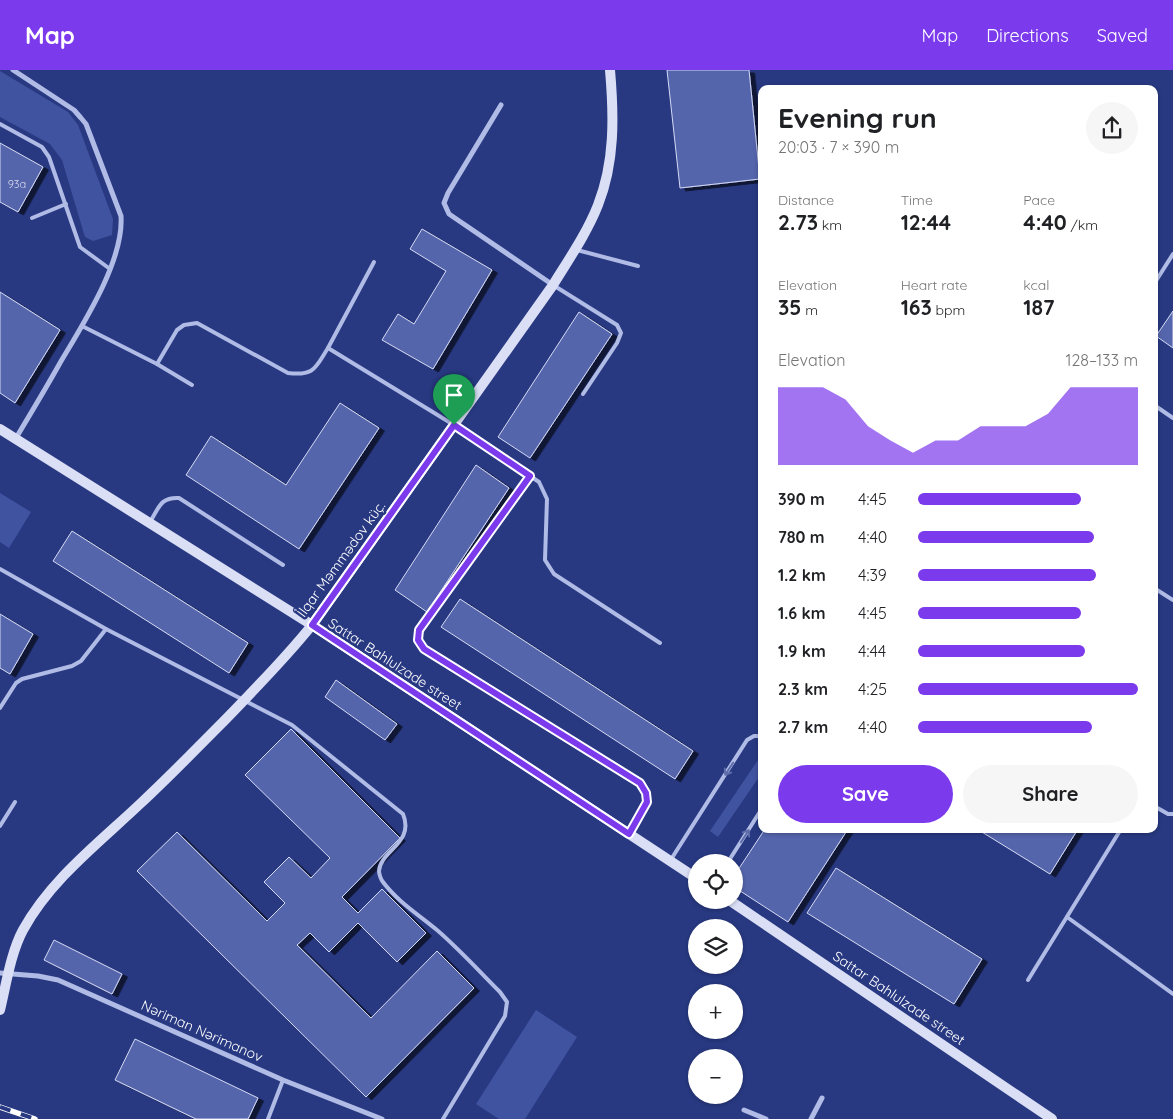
<!DOCTYPE html>
<html lang="en">
<head>
<meta charset="utf-8">
<style>
  body { margin:0; font-family:Quicksand,sans-serif; background:#f6f6f6; color:#202124; height:100vh; display:flex; flex-direction:column; font-size:19px; white-space:nowrap }
  * { box-sizing:border-box; margin:0 }
  p { font-size:16px; color:#757577 }
  .icon { flex:none; width:28px; height:28px; fill:none; stroke:currentColor; stroke-width:2; stroke-linecap:round; stroke-linejoin:round }
  .map { position:relative; flex:1; overflow:hidden }
  .sheet { position:absolute; left:758px; top:15px; width:400px; height:748px; display:flex; flex-direction:column; background:#fff; border-radius:10px; box-shadow:0 1px 4px #0004 }
  .sheet>* { flex:none }
  .tools { position:absolute; left:688px; top:784px; display:grid; gap:10px }
  .tools a { display:grid; place-items:center; width:55px; height:55px; border-radius:50%; background:#fff; box-shadow:0 1px 4px #0004; font-size:25px }
  .pin { position:absolute; display:grid; place-items:center; width:42px; height:42px; color:#fff; margin:-51px -21px; border-radius:50% 50% 50% 0; rotate:-45deg; box-shadow:0 0 5px #0007 }
  .pin .icon { rotate:45deg }
  .round { display:grid; place-items:center; flex:none; width:52px; height:52px; border-radius:26px; background:#f6f6f6 }
  .overview { display:flex; align-items:center; justify-content:space-between; height:85px; padding:0 20px }
  h1 { font-size:28px; font-weight:800; line-height:38px }
  .metrics { display:grid; grid-template-columns:repeat(3,1fr); gap:8px; height:85px; padding:5px 20px }
  .metrics div { display:grid; align-content:center }
  .metrics b { font-size:21px; font-weight:800 }
  .metrics small { font-size:14px; font-weight:400 }
  .metrics p { font-size:14px }
  .chart { height:140px; padding:10px 20px }
  .chart p { display:flex; justify-content:space-between }
  .chart svg { width:100%; height:90px; margin-top:5px; fill:#7c3aed; opacity:.7 }
  .primary-button { display:flex; gap:10px; margin-top:auto; padding:10px 20px }
  .primary-button a { flex:1; height:58px; border-radius:30px; background:#7c3aed; color:#fff; font-size:20px; font-weight:800; line-height:58px; text-align:center }
  .primary-button a+a { background:#f6f6f6; color:#202124 }
  ul { padding:0 20px; list-style:none; font-size:16px }
  li { display:grid; grid-template-columns:80px 60px 1fr; align-items:center; height:38px }
  li i { height:12px; border-radius:6px; background:#7c3aed }
  header { display:flex; align-items:center; gap:30px; box-sizing:border-box; height:70px; padding:0 25px; background:#7c3aed; color:#fff }
  header strong { font-size:24px }
  nav { display:flex; gap:28px; margin-inline-start:auto; font-size:18px }
  .map>svg:first-child { display:block }
  .green { fill:#4053a0 }
  .building { fill:#5565ac; stroke:#d4daf5; filter:url(#shadow) }
  .lines { fill:none; stroke-linecap:round; stroke-linejoin:round }
  .lane { stroke:#b0bbe6; stroke-width:4 }
  .street { stroke:#b0bbe6; stroke-width:5 }
  .secondary { stroke:#dadff6; stroke-width:10 }
  .rail-casing { stroke:#fff; stroke-width:5.5 }
  .rail { stroke:#283982; stroke-width:4; stroke-dasharray:11; stroke-linecap:butt }
  .oneway { stroke:#5e6daa }
  .route-casing { stroke:#fff; stroke-width:10 }
  .route { stroke:#7c3aed; stroke-width:6 }
  .labels { text-anchor:middle; stroke-width:5; stroke-linejoin:round; paint-order:stroke }
  .number-label { font-size:11px; fill:#d4d8ea }
  .street-label { font-size:14px; fill:#fff; stroke:#283982 }
</style>
</head>
<body>
<header>
<strong>Map</strong>
<nav><a>Map</a><a>Directions</a><a>Saved</a></nav>
</header>
<div class="map">
<svg width="1173" height="1049" viewBox="0 0 1173 1049">
  <defs>
    <filter id="shadow"><feDropShadow dx="5.5" dy="3" stdDeviation="0" flood-color="#0009"/></filter>
  </defs>
  <rect width="100%" height="100%" fill="#283982"/>
  <g class="green">
    <polygon points="0,1 68,42 78,55 113,149 112,165 93,171 85,167 62,90 50,74 0,47"/>
    <polygon points="0,423 31,442 9,478 0,472"/>
    <polygon points="760,687 761,704 718,767 710,761"/>
    <polygon points="536,940 577,967 525,1049 499,1049 476,1034"/>
  </g>
  <g class="building">
    <polygon points="667,0 749,0 760,109 680,118"/>
    <polygon points="0,73 43,97 18,142 0,132"/>
    <polygon points="422,159 492,200 433,299 382,270 398,244 414,254 446,201 410,179"/>
    <polygon points="0,222 60,260 15,333 0,323"/>
    <polygon points="1173,241 1173,278 1156,266"/>
    <polygon points="579,242 612,264 530,388 498,367"/>
    <polygon points="340,333 379,358 299,479 186,405 211,366 286,415"/>
    <polygon points="476,395 509,418 427,542 395,520"/>
    <polygon points="72,461 248,573 229,603 53,491"/>
    <polygon points="460,529 693,681 675,709 441,557"/>
    <polygon points="0,544 33,564 10,604 0,598"/>
    <polygon points="336,610 397,654 385,670 325,627"/>
    <polygon points="291,659 400,768 342,827 358,843 382,819 426,863 397,892 358,853 329,882 310,863 297,875 371,948 437,881 474,918 366,1027 137,801 177,762 267,851 285,833 264,812 289,787 311,808 330,788 245,705"/>
    <polygon points="765,759 848,759 788,852 734,817 734,806"/>
    <polygon points="977,759 1078,759 1050,804"/>
    <polygon points="836,798 982,889 954,934 807,843"/>
    <polygon points="54,870 122,904 112,924 44,890"/>
    <polygon points="135,969 258,1028 248,1049 196,1049 115,1010"/>
  </g>
  <g class="lines">
    <g class="lane">
      <polyline points="0,54 42,77 49,87 80,177 110,199"/>
      <polyline points="32,148 66,134"/>
      <polyline points="577,180 638,196"/>
      <polyline points="1154,214 1173,184"/>
      <polyline points="553,215 617,255 621,263 617,273 583,324"/>
      <path d="M82,256L157,294L177,260L184,255L197,253L288,303C315,306 315,298 328,278L454,355L539,412L547,429L545,490L554,504L660,573"/>
      <polyline points="328,278 374,192"/>
      <polyline points="157,294 192,315"/>
      <polyline points="1154,335 1173,348"/>
      <path d="M530,406L419,561L418,570L424,579L640,713C654,734 641,743 630,762"/>
      <path d="M150,452C159,438 160,427 179,428L283,495"/>
      <path d="M0,499L106,559L292,655L403,744C415,773 380,781 379,801C379,804 381,810 383,812C397,831 419,845 437,860C459,879 480,902 500,922L507,932L505,946L443,1049"/>
      <polyline points="1154,518 1173,530"/>
      <polyline points="0,638 16,613 22,609 72,596 81,591 106,559"/>
      <polyline points="1154,736 1168,744 1173,744"/>
      <polyline points="0,756 15,732"/>
      <polyline points="670,791 747,670 754,666 761,666"/>
      <polyline points="728,792 761,740"/>
      <polyline points="1067,847 1173,924"/>
      <polyline points="1028,910 1121,759"/>
      <polyline points="268,1049 283,1010"/>
    </g>
    <g class="street">
      <path d="M13,0L74,40L81,48L86,54L121,146C124,191 83,254 60,293C46,318 31,343 16,368"/>
      <polyline points="501,35 448,123 444,133 449,144 553,215"/>
      <polyline points="0,903 38,906 58,910 283,1010 382,1049"/>
      <polyline points="744,1040 766,1049"/>
      <polyline points="811,1049 822,1028"/>
    </g>
    <g class="secondary">
      <polyline points="0,359 312,555 696,808"/>
      <polyline points="729,830 1052,1049"/>
      <path d="M0,940C6,915 11,882 23,860C51,809 100,772 141,733C169,707 195,680 222,653C253,621 284,590 312,555L553,215C569,189 587,163 598,135C615,92 614,46 610,0"/>
    </g>
    <g class="rail-casing">
      <polyline id="rail" points="0,1037 35,1049"/>
    </g>
    <use href="#rail" class="rail"/>
  </g>
  <defs><path id="oneway-shaft" d="M-6 0H5M1.5-3L5.5 0L1.5 3" fill="none" stroke-width="1.6" stroke-linecap="round" stroke-linejoin="round" transform="scale(1.25)"/></defs>
  <g class="oneway">
    <use href="#oneway-shaft" transform="translate(729 699) rotate(123)"/>
    <use href="#oneway-shaft" transform="translate(745 766) rotate(-57)"/>
  </g>
  <g class="lines">
    <g class="route-casing">
      <polygon id="route" points="454,355 530,406 419,560 418,570 424,579 640,713 646,723 647,732 629,764 312,555"/>
    </g>
    <use href="#route" class="route"/>
  </g>
  <g class="labels">
    <g class="number-label">
      <text x="17" y="118">93a</text>
    </g>
    <g class="street-label">
      <text transform="translate(341 489) rotate(-54)" y="5">İlqar Məmmədov küç.</text>
      <text transform="translate(395 594) rotate(33)" y="5">Sattar Bahlulzade street</text>
      <text transform="translate(899 928) rotate(34)" y="5">Sattar Bahlulzade street</text>
      <text transform="translate(202 961) rotate(24)" y="5">Nəriman Nərimanov</text>
    </g>
  </g>
</svg>
<div class="tools">
<a><svg class="icon" aria-label="locate" viewBox="0 0 24 24"><circle cx="12" cy="12" r="6"/><path d="M12 2v4M12 18v4M2 12h4M18 12h4"/></svg></a>
<a><svg class="icon" aria-label="layers" viewBox="0 0 24 24"><path d="M12 4l9 5-9 5-9-5zM3 14l9 5 9-5"/></svg></a>
<a>+</a>
<a>−</a>
</div>
<div class="pin" style="left:454px;top:355px;background:#1e9e55"><svg class="icon" aria-label="arrive" viewBox="0 0 24 24"><path d="M6 21V4h12l-3 4 3 4H6"/></svg></div>
<section class="sheet">
<div class="overview"><div><h1>Evening run</h1><p>20:03 · 7 × 390 m</p></div><a class="round"><svg class="icon" aria-label="share" viewBox="0 0 24 24"><path d="M12 15V3M7 8l5-5 5 5M5 13v7h14v-7"/></svg></a></div>
<div class="metrics">
<div><p>Distance</p><b>2.73<small> km</small></b></div>
<div><p>Time</p><b>12:44</b></div>
<div><p>Pace</p><b>4:40<small> /km</small></b></div>
</div>
<div class="metrics">
<div><p>Elevation</p><b>35<small> m</small></b></div>
<div><p>Heart rate</p><b>163<small> bpm</small></b></div>
<div><p>kcal</p><b>187</b></div>
</div>
<div class="chart"><p><span>Elevation</span>128–133 m</p>
<svg viewBox="0 0 160 44" preserveAspectRatio="none"><path d="M0 44V6L10 6L20 6L30 12L40 25L50 32L60 38L70 32L80 32L90 25L100 25L110 25L120 19L130 6L140 6L150 6L160 6V44z"/></svg>
</div>
<ul>
<li><b>390 m</b>4:45<i style="width:74%"></i></li>
<li><b>780 m</b>4:40<i style="width:80%"></i></li>
<li><b>1.2 km</b>4:39<i style="width:81%"></i></li>
<li><b>1.6 km</b>4:45<i style="width:74%"></i></li>
<li><b>1.9 km</b>4:44<i style="width:76%"></i></li>
<li><b>2.3 km</b>4:25<i style="width:100%"></i></li>
<li><b>2.7 km</b>4:40<i style="width:79%"></i></li>
</ul>
<div class="primary-button"><a>Save</a><a>Share</a></div>
</section>
</div>
</body>
</html>
